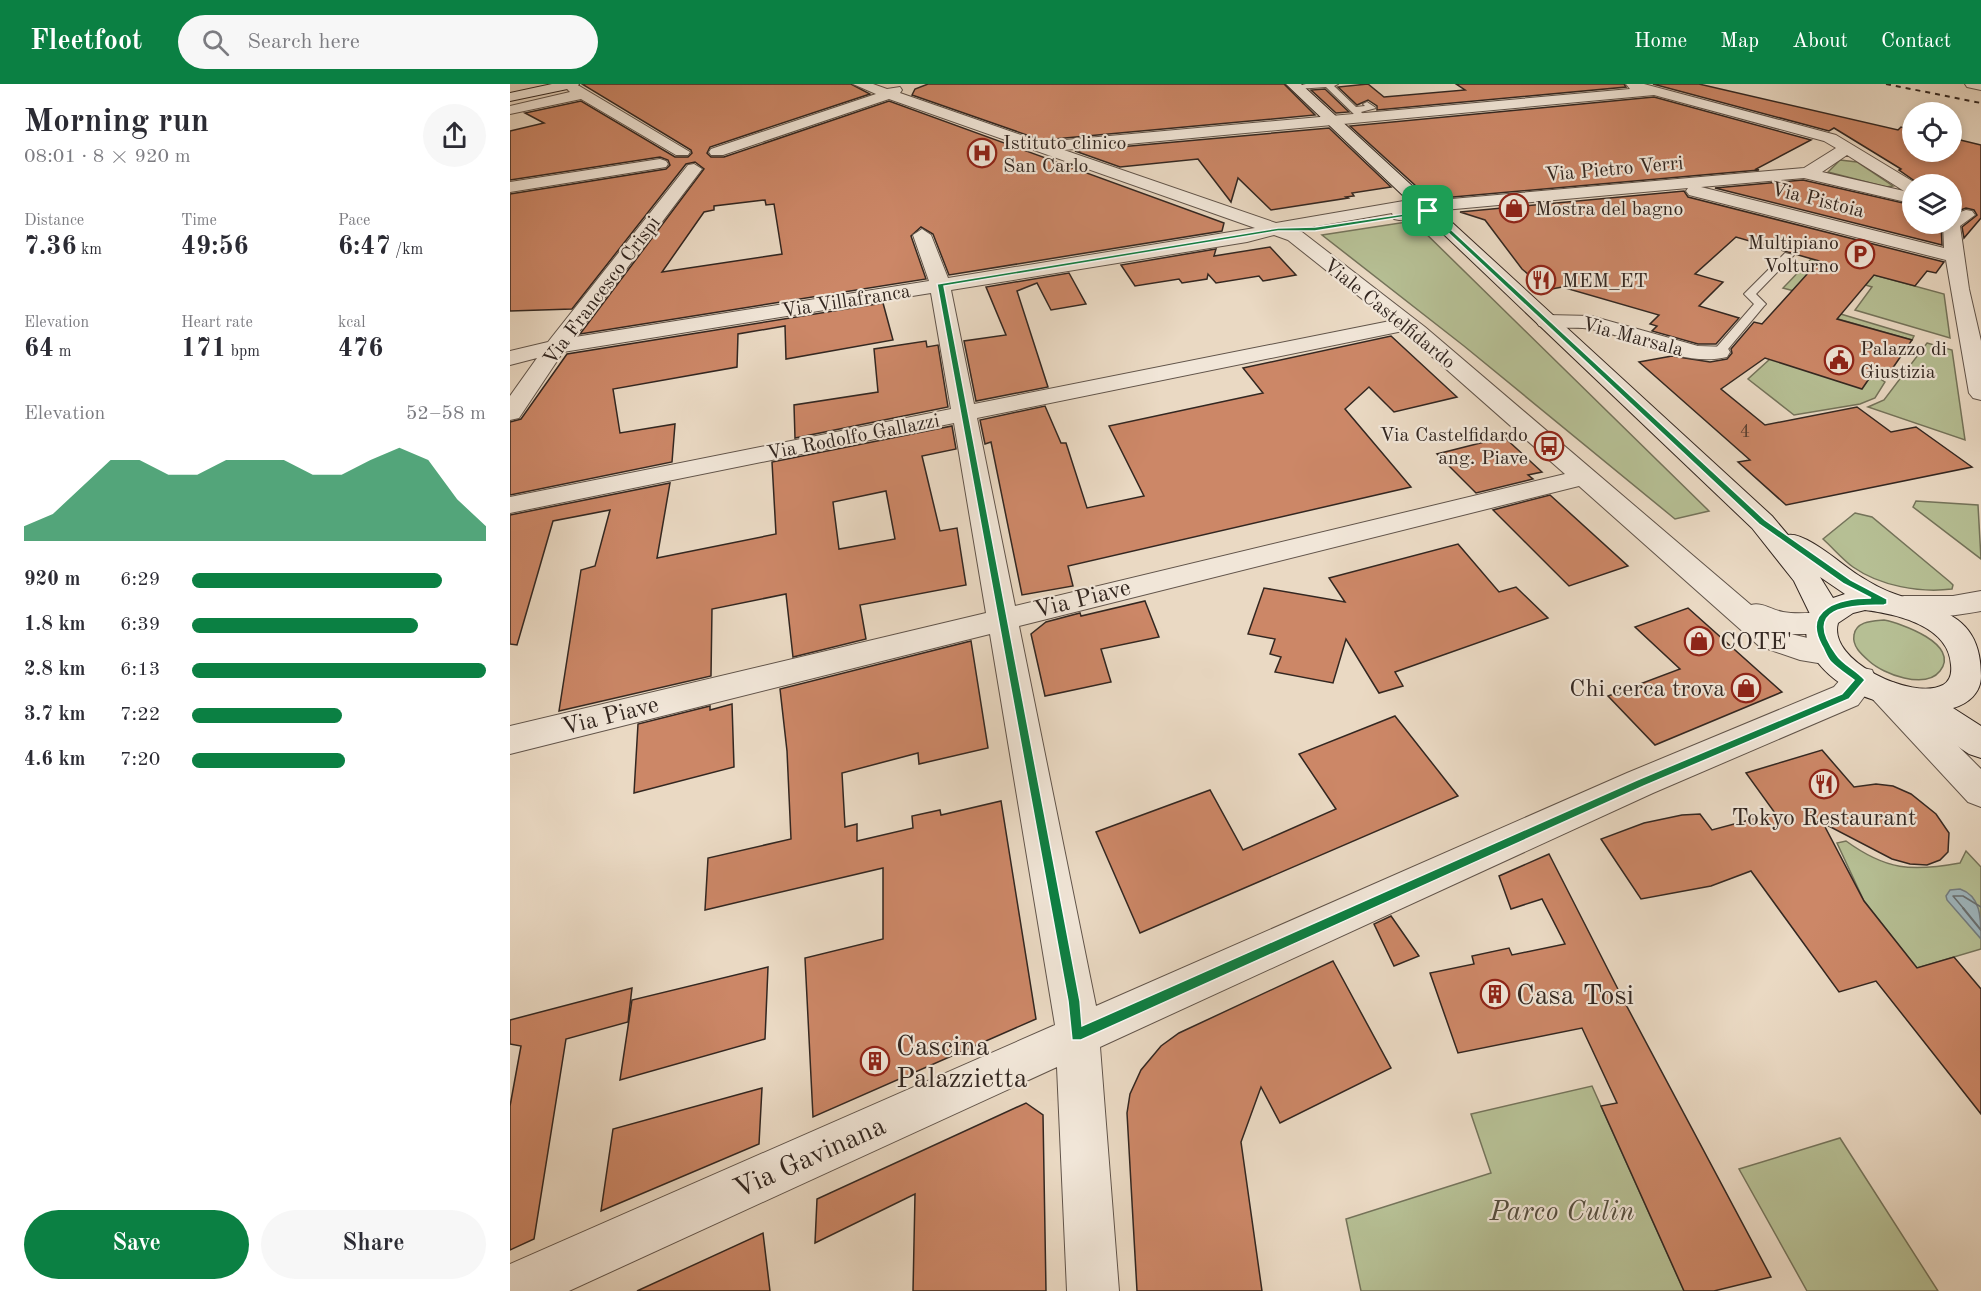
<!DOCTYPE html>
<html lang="en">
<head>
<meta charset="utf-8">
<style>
  body { margin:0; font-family:"Old Standard TT",serif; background:#f7f7f7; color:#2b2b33; height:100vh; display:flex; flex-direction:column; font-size:22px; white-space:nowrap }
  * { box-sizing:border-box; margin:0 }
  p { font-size:20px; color:#7c7c81 }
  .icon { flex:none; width:33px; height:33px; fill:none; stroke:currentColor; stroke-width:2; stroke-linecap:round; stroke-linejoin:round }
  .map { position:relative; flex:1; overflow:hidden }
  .details { display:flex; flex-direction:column; background:#fff; width:510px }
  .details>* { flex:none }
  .fabs { position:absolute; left:1392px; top:18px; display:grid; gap:12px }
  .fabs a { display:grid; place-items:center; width:60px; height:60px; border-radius:50%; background:#fff; box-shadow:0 3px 9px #0003; font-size:30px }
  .pin { position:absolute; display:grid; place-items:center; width:51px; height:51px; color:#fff; margin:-26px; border-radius:12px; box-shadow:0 3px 9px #0006 }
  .round { display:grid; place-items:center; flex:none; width:63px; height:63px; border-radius:32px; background:#f7f7f7 }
  .head { display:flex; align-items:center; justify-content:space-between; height:102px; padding:0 24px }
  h1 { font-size:33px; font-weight:600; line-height:45px }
  .figures { display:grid; grid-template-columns:repeat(3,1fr); gap:9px; height:102px; padding:6px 24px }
  .figures div { display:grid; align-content:center }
  .figures b { font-size:26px; font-weight:600 }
  .figures small { font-size:16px; font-weight:400 }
  .figures p { font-size:16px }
  .chart { height:168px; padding:12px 24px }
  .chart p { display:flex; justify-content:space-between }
  .chart svg { width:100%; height:108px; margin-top:6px; fill:#0b8043; opacity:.7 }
  .action { display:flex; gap:12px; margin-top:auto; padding:12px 24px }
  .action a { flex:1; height:69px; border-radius:36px; background:#0b8043; color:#fff; font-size:24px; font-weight:600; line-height:69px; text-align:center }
  .action a+a { background:#f7f7f7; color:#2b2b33 }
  ul { padding:0 24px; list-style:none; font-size:20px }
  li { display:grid; grid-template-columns:96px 72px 1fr; align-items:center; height:45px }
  li i { height:15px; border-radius:8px; background:#0b8043 }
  header { display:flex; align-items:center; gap:36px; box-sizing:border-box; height:84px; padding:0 30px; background:#0b8043; color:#fff }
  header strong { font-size:28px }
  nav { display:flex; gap:33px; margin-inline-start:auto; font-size:21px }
  .search { width:420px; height:54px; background:#f7f7f7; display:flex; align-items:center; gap:15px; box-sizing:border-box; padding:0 21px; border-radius:33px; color:#7c7c81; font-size:22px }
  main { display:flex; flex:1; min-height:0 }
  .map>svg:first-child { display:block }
  .green { fill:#b6bf94; stroke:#74735a; stroke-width:1.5 }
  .water { fill:#9eb7bf; stroke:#737d80; stroke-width:1.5 }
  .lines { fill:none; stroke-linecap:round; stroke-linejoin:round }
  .shore-far1 { stroke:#686f70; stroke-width:1.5 }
  .shore { stroke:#686f70; stroke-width:2 }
  .building { fill:#cc8767; stroke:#332721; stroke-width:1.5; fill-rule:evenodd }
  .lane-casing { stroke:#61544a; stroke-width:2 }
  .street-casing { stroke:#61544a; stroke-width:2 }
  .secondary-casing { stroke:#332721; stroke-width:2 }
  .lane { fill:#f1e6d8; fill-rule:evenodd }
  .street { fill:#f1e6d8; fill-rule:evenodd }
  .secondary { fill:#f1e6d8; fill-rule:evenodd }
  .rail { stroke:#332721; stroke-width:2; stroke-dasharray:5 5; stroke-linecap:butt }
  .route { fill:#0b8043; stroke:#fff; stroke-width:1.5; fill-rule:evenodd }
  .labels { text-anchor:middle; stroke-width:4.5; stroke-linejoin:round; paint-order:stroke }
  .far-number-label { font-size:18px; fill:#593f32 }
  .far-poi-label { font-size:20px; fill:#332721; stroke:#f1e6d8; text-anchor:start }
  .far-street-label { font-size:20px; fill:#332721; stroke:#f1e6d8 }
  .street-label { font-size:24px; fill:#332721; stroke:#f1e6d8 }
  .poi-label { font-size:24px; fill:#332721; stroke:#f1e6d8; text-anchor:start }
  .near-poi-label { font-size:28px; fill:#332721; stroke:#f1e6d8; text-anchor:start }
  .near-street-label { font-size:28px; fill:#332721; stroke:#f1e6d8 }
  .near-park-label { font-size:28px; font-style:italic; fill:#544d3e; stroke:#f1e6d8 }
</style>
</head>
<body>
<header>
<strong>Fleetfoot</strong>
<div class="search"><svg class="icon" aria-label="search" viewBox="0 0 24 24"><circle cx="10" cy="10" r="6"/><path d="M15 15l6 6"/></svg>Search here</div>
<nav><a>Home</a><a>Map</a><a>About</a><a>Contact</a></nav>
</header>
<main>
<section class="details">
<div class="head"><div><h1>Morning run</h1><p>08:01 · 8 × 920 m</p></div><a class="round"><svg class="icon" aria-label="share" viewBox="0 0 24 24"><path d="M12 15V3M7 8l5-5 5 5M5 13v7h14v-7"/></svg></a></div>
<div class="figures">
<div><p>Distance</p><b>7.36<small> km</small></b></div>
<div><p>Time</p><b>49:56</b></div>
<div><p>Pace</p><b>6:47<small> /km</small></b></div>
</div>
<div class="figures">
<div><p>Elevation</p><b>64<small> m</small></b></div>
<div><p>Heart rate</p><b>171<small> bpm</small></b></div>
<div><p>kcal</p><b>476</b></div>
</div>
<div class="chart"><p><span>Elevation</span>52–58 m</p>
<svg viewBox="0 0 160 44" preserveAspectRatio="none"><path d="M0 44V38L10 33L20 22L30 11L40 11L50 17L60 17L70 11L80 11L90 11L100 17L110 17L120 11L130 6L140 11L150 27L160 38V44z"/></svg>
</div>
<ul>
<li><b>920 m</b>6:29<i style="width:85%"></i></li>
<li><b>1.8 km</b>6:39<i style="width:77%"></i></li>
<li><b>2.8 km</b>6:13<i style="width:100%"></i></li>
<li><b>3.7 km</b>7:22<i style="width:51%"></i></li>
<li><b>4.6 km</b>7:20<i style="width:52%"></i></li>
</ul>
<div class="action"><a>Save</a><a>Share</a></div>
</section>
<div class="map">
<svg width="1471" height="1207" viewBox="0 0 1471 1207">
  <rect width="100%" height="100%" fill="#ead9c3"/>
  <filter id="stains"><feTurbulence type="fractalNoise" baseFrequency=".00333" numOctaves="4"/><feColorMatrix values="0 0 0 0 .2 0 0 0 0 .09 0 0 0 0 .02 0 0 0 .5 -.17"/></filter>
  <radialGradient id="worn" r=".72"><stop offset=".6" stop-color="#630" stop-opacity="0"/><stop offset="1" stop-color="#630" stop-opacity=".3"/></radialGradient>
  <g class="green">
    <polygon points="1330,76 1347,78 1383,102 1376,103 1318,88"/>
    <polygon points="903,137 1199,427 1165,435 954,262 812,151"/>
    <polygon points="1302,174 1434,210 1440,254 1345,226 1362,203 1343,197 1284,207 1273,204"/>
    <polygon points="1304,222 1404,252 1402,256 1300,227"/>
    <polygon points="1417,259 1442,266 1455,356 1358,323 1374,316"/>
    <path d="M1260,275C1296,279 1345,275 1375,298L1365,314L1350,320L1284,331L1238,295Z"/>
    <polygon points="1406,417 1468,421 1471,475 1403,423"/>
    <path d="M1345,429L1362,433L1440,498L1443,501L1442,505C1410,509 1370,502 1343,483C1332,475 1323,464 1313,455Z"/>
    <path d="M1374,536C1390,539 1451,560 1430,587C1415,606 1373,590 1359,577C1351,570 1342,562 1344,551C1346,537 1363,537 1374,536Z"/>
    <path d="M1336,757C1376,786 1401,788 1450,779L1456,767L1471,783V865L1407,884L1354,817L1327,759Z"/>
    <polygon points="1082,1002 1174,1207 851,1207 836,1135 981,1089 961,1030"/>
    <polygon points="1330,1054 1428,1207 1297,1207 1229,1085"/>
  </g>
  <path class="water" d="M1450,805C1471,812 1471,834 1471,855L1437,816L1436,812L1440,806Z"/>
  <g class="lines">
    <polyline class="shore-far1" points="1454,825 1443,812 1453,812 1471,823"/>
    <polyline class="shore" points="1453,824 1471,846"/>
  </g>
  <g class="building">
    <path d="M72,0H341L360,10L200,63L197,69L201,73H214L379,17L714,139L712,147L439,191L423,150L411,143L401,152L416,195L70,250L194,85L185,78L176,80L62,225L0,227V110L156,85L160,81L158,76L150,73L0,96V47L34,39L15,29L71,17L165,73H178L182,69L181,66ZM255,116L256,121L264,120L272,170L152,188L194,128L204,126V122Z"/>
    <polygon points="418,0 774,0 805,31 544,55 537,58 402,11 405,5"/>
    <polygon points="858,0 874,13 955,6 946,0 1114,0 1116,3 867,26 867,22 858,16 847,21 828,3"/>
    <polygon points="1143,0 1189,0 1388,46 1391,43 1402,46 1402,68 1442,68 1442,54 1471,61 1471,134 1454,154 1452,143 1467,131 1464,126 1456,124 1442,129 1442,100 1409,100 1389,86 1391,85 1324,44 1319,47"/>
    <polygon points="815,5 839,28 826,29 801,6"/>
    <polygon points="1144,13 1301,56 1246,85 1249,86 943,113 906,102 840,42"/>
    <polygon points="819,44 881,103 842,109 844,112 836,113 838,114 761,126 728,94 721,118 688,75 610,83 565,67"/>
    <polygon points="1293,96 1402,121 1402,140 1431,140 1432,161 1205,104"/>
    <polygon points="1174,107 1178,113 1434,178 1426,189 1417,187 1405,202 1364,191 1327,235 1402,256 1380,288 1367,283 1352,305 1255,274 1211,305 1255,341 1347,323 1381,348 1406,343 1462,383 1276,421 1228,378 1240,376 1129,278 1162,272 1200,278 1217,275 1222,269 1221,265 1244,238 1252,240 1309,177 1226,153 1185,190 1213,198 1189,222 1229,234 1206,260 1188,260 1142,247 1147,242 1140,240 1149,231 1052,203 1037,206 1012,185 975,136 950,128"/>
    <polygon points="760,163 786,191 753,197 749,192 706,199 698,190 697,195 672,199 669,195 625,202 611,181 706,165 704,172"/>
    <polygon points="559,189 576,220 541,226 527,199 507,207 538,303 466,317 454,257 496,251 476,203"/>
    <polygon points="373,219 383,256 276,275 275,242 228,250 227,283 103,305 110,349 165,340 162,378 0,411 0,338 11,335 57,270"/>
    <polygon points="881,252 947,313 884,328 859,303 835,325 901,403 558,482 563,502 512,511 481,358 475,360 470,336 535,322 551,359 556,359 577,424 634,412 599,342 753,309 733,284"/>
    <polygon points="416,257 417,263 428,261 438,323 285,354 284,321 368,308 364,265"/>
    <path d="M442,342L446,365L412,372L430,447L447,444L456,501L350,521L356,555L283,573L276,510L202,525L201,592L49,627L71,486L85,482L100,426L43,437L7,561L0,560V431L160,399L147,474L266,450L262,378ZM376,407L385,455L329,465L323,418Z"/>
    <polygon points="994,353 1032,388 1018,391 1023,395 966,409 927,370"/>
    <polygon points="1040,411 1118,482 1059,502 983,426"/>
    <polygon points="948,460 989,508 1006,503 1038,534 885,588 893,602 869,609 836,555 823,599 765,588 771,573 760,570 765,555 738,550 754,504 835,518 819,494"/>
    <polygon points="635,517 649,553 591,565 601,598 535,612 521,550 536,538 570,529 571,532"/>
    <polygon points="1178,524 1272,608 1145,661 1098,612 1170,585 1125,543"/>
    <polygon points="461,557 478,664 409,680 408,669 332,689 335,743 347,740 347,757 403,744 402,732 430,726 431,731 491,717 526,935 303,1033 295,874 373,855 373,784 195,826 198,774 281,755 277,667 270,605"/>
    <polygon points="222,620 224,683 124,709 128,640 200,622 200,626"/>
    <polygon points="885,632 948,712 630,849 586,748 700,706 733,766 826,725 789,670"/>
    <polygon points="1312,666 1344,703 1366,700 1383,702 1401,710 1426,730 1439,749 1438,768 1430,776 1417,781 1400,780 1382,775 1313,739 1354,817 1407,884 1444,873 1471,905 1471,1030 1366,897 1329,908 1241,787 1201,802 1131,815 1091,755 1134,739 1172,731 1190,730 1202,746 1265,729 1236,689"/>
    <polygon points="1039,770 1114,917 1261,1193 1204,1207 1174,1207 1091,1022 1107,1019 1072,944 948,969 920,889 964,880 962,872 999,864 1002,871 1055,860 1032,815 1001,825 989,792"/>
    <polygon points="881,832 909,872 884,882 864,840"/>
    <polygon points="823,877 881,984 770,1039 751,1003 731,1058 752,1207 627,1207 617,1029 620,1010 631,986 651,962 669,949"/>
    <polygon points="258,883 255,955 110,996 122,916"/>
    <polygon points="122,904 118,938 56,955 24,1155 0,1166 0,1022 11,962 0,960 0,936"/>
    <polygon points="252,1004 249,1060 91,1127 103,1045"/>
    <polygon points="516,1019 533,1031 536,1207 403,1207 405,1110 305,1159 307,1115"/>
    <polygon points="253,1149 260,1207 127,1207"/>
  </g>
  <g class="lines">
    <g class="lane-casing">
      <g id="lane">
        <polygon points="796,0 828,0 824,2 846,23 855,22 853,20 857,18 866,24 851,28 856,33 849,35 816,3 787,5 783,3"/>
        <polygon points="1275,169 1284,171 1246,210 1256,220 1254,222 1213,271 1205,271 1205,265 1244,220 1234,210"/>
      </g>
    </g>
    <g class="street-casing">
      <g id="street">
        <polygon points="52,0 66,0 180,68 178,71 166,71 71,15 0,30 0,22 60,8"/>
        <path d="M343,0H363L377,5L390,3L392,6L390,9L537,60L544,57L1120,5L1116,0H1134L1326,51L1407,100H1402V119H1400L1294,94L1191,103L1434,164L1433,140H1442V131L1456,126L1462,127L1465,131L1450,142L1459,205L1471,257V316L1463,314L1459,309L1436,176L1179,111L1176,107L1178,104L934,126C920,133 899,139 884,135L882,129L785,146L792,148L915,243L1241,521C1252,518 1262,526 1273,528C1289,531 1305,527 1321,531L1325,539L1321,547L1310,550H1281L1331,562L1336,570L1331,578L1320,581L1290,576L1249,562L1069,402L509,542L586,922L1117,689L1324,603C1336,589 1343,581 1362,586L1366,595L1365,598L1373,596L1385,599L1471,685V723L1458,718L1357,609L1348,621L1143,709L590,963L609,1207H557L547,983L59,1207H0V1180L545,941L480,550L0,670V642L476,529L444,339L0,429V413L441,325L421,209L53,268L9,334L0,336V312L27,274L0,281V267L38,258L178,81L184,80L192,85L65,253L419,197L403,151L412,145L421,151L438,194L745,144L379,15L213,71H201L199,68L201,65L366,10ZM1144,11L1314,57L1326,64L1294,84L930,116L920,119L911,114L766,139L554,66ZM1337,71L1394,107L1312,88ZM764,151L778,156L880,237L464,320L441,206L737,158ZM893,247L1055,390L505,522L467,334Z"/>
        <polygon points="1455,0 1471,0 1471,6 1457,3"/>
        <polygon points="150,75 156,77 158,80 156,83 0,108 0,98"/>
        <path d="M1037,231L1081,232L1188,262L1217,263L1220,268L1217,273C1171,284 1125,253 1081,245C1064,242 1046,246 1029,242L1026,237L1029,232Z"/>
        <path d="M1471,507V527C1443,532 1411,537 1383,529L1379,522L1383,515L1394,512H1443Z"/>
      </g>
    </g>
    <g class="secondary-casing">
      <g id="secondary">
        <polygon points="42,0 69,0 67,3 0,17 0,9"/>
        <path d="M776,0H791L1262,432L1278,451C1296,448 1332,481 1348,491C1359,498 1373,506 1385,510C1432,527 1471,531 1471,592C1471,609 1458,620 1443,624L1471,642V674L1459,670C1438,656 1418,640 1397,627C1384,620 1367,618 1353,612C1325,600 1282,566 1301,532L1284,497L1242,444ZM1310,493L1335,510L1323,514ZM1355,526C1387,530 1439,542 1441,581C1442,590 1440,597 1433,601C1403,617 1317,577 1328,539L1343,529Z"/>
      </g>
    </g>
    <use href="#lane" class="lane"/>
    <use href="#street" class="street"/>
    <use href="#secondary" class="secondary"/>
    <polyline class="rail" points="1376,0 1471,19"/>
  </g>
  <path class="route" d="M920,126L1255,436L1341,496L1377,515V520L1374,521C1339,521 1292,523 1326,570C1333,581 1347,586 1355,596L1339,615L1134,702L571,956H562L558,917L427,200L768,144L805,143ZM917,129L1249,440L1334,500L1361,514C1331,514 1291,524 1312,562C1315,567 1317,574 1321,578C1328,585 1336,590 1344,596L1332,610L1127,696L572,942L570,917L434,202L768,147H805Z"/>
  <defs>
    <g id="hospital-ring" transform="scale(1.5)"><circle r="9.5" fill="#f1e6d8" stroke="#8f2418" stroke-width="1.5"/><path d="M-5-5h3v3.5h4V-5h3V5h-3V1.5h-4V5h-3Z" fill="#8f2418"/></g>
    <g id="shop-ring" transform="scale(1.5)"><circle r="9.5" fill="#f1e6d8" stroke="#8f2418" stroke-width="1.5"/><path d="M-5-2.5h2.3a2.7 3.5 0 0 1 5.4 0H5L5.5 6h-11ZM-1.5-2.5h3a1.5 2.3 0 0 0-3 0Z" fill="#8f2418"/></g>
    <g id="parking-ring" transform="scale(1.5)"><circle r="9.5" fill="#f1e6d8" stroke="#8f2418" stroke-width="1.5"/><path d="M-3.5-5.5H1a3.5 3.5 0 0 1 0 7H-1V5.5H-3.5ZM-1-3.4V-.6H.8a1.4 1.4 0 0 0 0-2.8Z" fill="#8f2418"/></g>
    <g id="restaurant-ring" transform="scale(1.5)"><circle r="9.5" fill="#f1e6d8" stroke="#8f2418" stroke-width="1.5"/><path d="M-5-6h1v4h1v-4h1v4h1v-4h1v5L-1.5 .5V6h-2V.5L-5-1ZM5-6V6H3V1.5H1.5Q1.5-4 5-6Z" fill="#8f2418"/></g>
    <g id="civic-ring" transform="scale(1.5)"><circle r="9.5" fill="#f1e6d8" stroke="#8f2418" stroke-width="1.5"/><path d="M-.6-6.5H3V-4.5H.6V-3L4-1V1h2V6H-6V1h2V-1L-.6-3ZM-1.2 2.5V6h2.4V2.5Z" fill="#8f2418"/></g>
    <g id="bus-ring" transform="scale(1.5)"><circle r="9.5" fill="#f1e6d8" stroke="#8f2418" stroke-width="1.5"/><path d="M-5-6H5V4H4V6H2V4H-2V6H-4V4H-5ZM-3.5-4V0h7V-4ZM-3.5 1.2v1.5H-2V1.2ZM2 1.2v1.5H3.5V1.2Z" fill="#8f2418"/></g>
    <g id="building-ring" transform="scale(1.5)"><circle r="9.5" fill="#f1e6d8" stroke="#8f2418" stroke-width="1.5"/><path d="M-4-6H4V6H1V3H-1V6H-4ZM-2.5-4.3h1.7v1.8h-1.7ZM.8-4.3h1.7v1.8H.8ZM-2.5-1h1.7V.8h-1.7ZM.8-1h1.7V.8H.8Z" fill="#8f2418"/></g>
  </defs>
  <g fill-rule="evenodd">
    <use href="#hospital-ring" x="472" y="69"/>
    <use href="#shop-ring" x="1004" y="124"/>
    <use href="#parking-ring" x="1350" y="170"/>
    <use href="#restaurant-ring" x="1031" y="196"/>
    <use href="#civic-ring" x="1329" y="276"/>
    <use href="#bus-ring" x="1039" y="362"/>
    <use href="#shop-ring" x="1189" y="557"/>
    <use href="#shop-ring" x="1236" y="604"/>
    <use href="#restaurant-ring" x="1314" y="700"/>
    <use href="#building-ring" x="985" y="910"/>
    <use href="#building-ring" x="365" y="977"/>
  </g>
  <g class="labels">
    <g class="far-number-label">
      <text x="1235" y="353">4</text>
    </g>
    <g class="far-poi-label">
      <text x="493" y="65">Istituto clinico<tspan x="493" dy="23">San Carlo</tspan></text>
      <text x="1025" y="131">Mostra del bagno</text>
      <text x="1329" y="165" text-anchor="end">Multipiano<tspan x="1329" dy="23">Volturno</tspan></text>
      <text x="1052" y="203">MEM_ET</text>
      <text x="1350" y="271">Palazzo di<tspan x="1350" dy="23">Giustizia</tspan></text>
      <text x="1018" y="357" text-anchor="end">Via Castelfidardo<tspan x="1018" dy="23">ang. Piave</tspan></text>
    </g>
    <g class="far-street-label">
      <text transform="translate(1104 84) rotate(-5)" y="7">Via Pietro Verri</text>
      <text transform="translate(1308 115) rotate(14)" y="7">Via Pistoia</text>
      <text transform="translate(91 206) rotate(-53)" y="7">Via Francesco Crispi</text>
      <text transform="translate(336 216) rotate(-9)" y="7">Via Villafranca</text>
      <text transform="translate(880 229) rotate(39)" y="7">Viale Castelfidardo</text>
      <text transform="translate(1123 252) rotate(15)" y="7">Via Marsala</text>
      <text transform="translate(343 352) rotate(-11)" y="7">Via Rodolfo Gallazzi</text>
    </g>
    <g class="street-label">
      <text transform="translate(572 514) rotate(-14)" y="8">Via Piave</text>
      <text transform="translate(100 631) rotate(-14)" y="8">Via Piave</text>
    </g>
    <g class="poi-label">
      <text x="1210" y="565">COTE'</text>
      <text x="1215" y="612" text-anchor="end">Chi cerca trova</text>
      <text x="1314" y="741" text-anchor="middle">Tokyo Restaurant</text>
    </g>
    <g class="near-poi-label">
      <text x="1006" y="920">Casa Tosi</text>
      <text x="386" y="971">Cascina<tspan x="386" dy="32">Palazzietta</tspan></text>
    </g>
    <g class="near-street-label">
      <text transform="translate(299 1072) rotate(-24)" y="10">Via Gavinana</text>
    </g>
    <g class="near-park-label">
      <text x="1052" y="1136">Parco Culin</text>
    </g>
  </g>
  <rect width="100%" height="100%" filter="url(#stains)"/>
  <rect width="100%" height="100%" fill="url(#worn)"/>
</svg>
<div class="fabs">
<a><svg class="icon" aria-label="locate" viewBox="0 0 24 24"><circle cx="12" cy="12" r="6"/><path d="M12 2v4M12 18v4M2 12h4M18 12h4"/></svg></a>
<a><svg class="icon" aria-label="layers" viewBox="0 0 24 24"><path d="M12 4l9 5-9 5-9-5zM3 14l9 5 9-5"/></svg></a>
</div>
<div class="pin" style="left:918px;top:127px;background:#1e9e55"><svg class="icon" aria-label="arrive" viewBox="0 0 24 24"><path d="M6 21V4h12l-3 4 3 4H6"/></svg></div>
</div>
</main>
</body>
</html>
